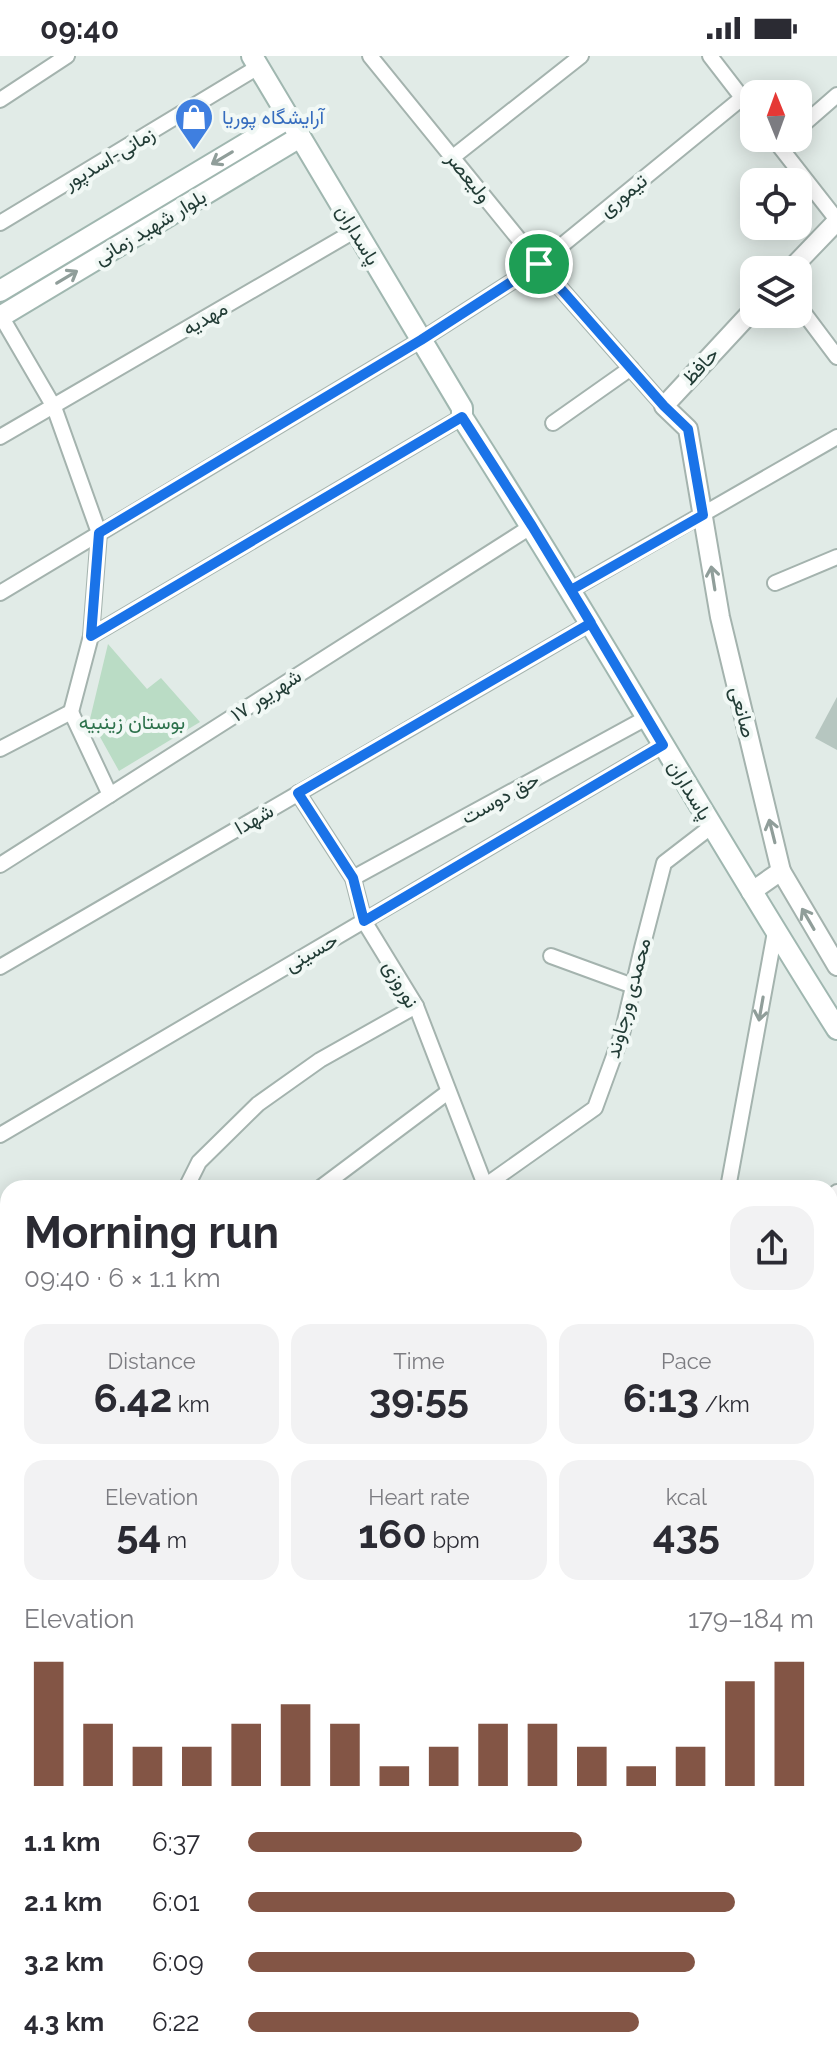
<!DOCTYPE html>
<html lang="en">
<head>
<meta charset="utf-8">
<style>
  body { margin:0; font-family:Raleway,Vazirmatn,sans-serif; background:#f2f2f3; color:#2b2b33; height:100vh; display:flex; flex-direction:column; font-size:30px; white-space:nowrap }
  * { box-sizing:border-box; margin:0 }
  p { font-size:26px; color:#7c7c81 }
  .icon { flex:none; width:44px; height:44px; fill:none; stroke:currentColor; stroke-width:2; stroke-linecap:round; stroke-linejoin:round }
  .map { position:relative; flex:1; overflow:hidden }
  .details { position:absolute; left:0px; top:1124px; width:838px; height:888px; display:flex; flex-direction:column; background:#fff; border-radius:24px 24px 0 0; box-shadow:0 4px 20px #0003 }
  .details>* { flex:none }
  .needle { width:52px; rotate:359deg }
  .buttons { position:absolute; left:740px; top:24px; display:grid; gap:16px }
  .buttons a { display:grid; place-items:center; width:72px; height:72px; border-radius:16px; background:#fff; box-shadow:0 4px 20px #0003; font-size:40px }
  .pin { position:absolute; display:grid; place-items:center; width:68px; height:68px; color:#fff; margin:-34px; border:4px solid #fff; border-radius:50%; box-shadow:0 2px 8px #0007 }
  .round { display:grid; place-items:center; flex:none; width:84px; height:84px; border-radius:24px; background:#f2f2f3 }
  .head { display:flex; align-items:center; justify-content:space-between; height:136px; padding:0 24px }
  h1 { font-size:44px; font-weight:700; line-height:60px }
  .metrics { display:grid; grid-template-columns:repeat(3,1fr); gap:12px; height:136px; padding:8px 24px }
  .metrics div { display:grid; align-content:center; border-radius:20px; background:#f2f2f3; text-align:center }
  .metrics b { font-size:40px; font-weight:700 }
  .metrics small { font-size:22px; font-weight:400 }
  .metrics p { font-size:22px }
  .chart { height:224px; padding:16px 24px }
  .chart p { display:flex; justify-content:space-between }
  .chart svg { width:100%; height:144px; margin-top:8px; stroke:#835545; stroke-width:6 }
  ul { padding:0 24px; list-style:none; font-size:26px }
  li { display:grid; grid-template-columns:128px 96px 1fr; align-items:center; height:60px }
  li i { height:20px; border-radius:10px; background:#835545 }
  .status { display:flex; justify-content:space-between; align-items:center; height:56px; padding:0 40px; background:#fff; direction:ltr }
  .status svg { height:22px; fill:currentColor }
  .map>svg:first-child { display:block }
  .green { fill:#badcc5 }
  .building { fill:#b6c6c0 }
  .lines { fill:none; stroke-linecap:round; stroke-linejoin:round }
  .minor-casing { stroke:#a4b3ae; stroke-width:18 }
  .tertiary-casing { stroke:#a4b3ae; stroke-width:22 }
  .secondary-casing { stroke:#a0b7b0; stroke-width:24 }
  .primary-casing { stroke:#c1c8c7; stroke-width:26 }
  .minor { stroke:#fff; stroke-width:14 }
  .tertiary { stroke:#fff; stroke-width:18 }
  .secondary { stroke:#fff; stroke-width:20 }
  .primary { stroke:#66a095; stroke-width:22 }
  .oneway { stroke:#909e9a }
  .route-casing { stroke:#fff; stroke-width:16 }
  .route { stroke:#1a73e8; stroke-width:10 }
  .labels { text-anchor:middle; stroke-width:8; stroke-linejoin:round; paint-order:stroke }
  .shop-label { font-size:20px; fill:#366cbe; stroke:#f1f8f5; text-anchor:start }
  .street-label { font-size:20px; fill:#223c36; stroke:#f1f8f5 }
  .park-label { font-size:20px; fill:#2d724c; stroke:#f1f8f5 }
</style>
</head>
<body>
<div class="status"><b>09:40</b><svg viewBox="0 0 49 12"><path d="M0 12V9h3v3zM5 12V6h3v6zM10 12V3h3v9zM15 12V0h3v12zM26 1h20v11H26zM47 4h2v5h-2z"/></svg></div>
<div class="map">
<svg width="837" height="2012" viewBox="0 0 837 2012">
  <rect width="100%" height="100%" fill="#e1ebe7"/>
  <g class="green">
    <polygon points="108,588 147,633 161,622 200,666 119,715 90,663"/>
    <polygon points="657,2004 707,2004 692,2012 661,2012"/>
  </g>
  <polygon class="building" points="837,641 837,694 815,682"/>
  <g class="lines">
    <g class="minor-casing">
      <g id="minor">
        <polyline points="370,0 539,208 664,350"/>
        <polyline points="710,0 754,57"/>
        <polyline points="0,44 67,0"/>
        <polyline points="798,73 837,39"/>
        <polyline points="773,82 837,164"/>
        <polyline points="453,101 581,0"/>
        <polyline points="0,167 258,11"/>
        <polyline points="798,249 837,301"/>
        <polyline points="1,260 54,351 99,477 91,580"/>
        <polyline points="553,367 631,312"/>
        <polyline points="0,381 356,174"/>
        <polyline points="775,527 837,501"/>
        <polyline points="571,534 837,381"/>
        <polyline points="0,537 421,284 539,208 742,42"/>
        <polyline points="71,656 91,580 462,361"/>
        <polyline points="0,693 71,656 110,739"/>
        <polyline points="298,737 353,822 364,865 416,950 485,1129"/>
        <polyline points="0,809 532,470"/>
        <polyline points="353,822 648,661"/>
        <polyline points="551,900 633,930"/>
        <polyline points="0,911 591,567"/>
        <polyline points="0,1079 663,689"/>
        <polyline points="186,1132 199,1106 258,1048 320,1004 416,950"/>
        <polyline points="320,1132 448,1036"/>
        <polyline points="482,1132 595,1052 622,978 642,892 664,807 712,770"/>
        <polyline points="728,1132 775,876"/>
        <polyline points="830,1142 837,1136"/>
        <polyline points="0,1157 8,1172"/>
        <polyline points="0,1213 8,1209"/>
        <polyline points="830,1322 837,1317"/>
        <polyline points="830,1507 837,1502"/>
        <polyline points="830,1582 837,1585"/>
        <polyline points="0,1643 8,1639"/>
      </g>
    </g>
    <g class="tertiary-casing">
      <g id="tertiary">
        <polyline points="790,214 837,165"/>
        <polyline points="781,815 837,910"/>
        <polyline points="751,836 781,815 720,561 688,373 664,350 754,253"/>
        <polyline points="640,2004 644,2012"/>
        <polyline points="118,2012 135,2004"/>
      </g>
    </g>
    <g class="secondary-casing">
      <g id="secondary">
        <path d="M252,0L462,352V361C592,563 709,771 837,973"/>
        <polyline points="0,235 289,62"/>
        <polyline points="0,261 300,81"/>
        <polyline points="0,1455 8,1453"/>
      </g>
    </g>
    <g class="primary-casing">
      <g id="primary">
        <polyline points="830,1763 837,1759"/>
        <polyline points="830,1787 837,1784"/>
        <polyline points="322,2012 339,2004"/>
        <polyline points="372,2012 389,2004"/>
      </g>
    </g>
    <use href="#minor" class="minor"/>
    <use href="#tertiary" class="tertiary"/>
    <use href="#secondary" class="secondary"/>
    <use href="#primary" class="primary"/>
  </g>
  <defs><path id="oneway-shaft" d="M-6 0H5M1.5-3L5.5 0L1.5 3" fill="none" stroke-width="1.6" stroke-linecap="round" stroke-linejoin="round" transform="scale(2)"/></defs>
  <g class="oneway">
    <use href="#oneway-shaft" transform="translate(222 102) rotate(149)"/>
    <use href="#oneway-shaft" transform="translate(67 221) rotate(-31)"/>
    <use href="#oneway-shaft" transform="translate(713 522) rotate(-99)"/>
    <use href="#oneway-shaft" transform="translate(772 775) rotate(-104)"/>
    <use href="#oneway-shaft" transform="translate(808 863) rotate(-120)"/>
    <use href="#oneway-shaft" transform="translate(761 953) rotate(100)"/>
  </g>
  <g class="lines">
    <g class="route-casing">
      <polyline id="route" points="539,208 421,284 99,477 91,580 462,361 532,470 591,567 298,737 353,822 364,865 663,689 571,534 703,459 688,373 664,350 539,208"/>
    </g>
    <use href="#route" class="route"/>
  </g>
  <defs>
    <g id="shop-pin" transform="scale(2)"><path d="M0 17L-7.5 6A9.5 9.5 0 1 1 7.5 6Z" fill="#3f7fe0" stroke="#f1f8f5"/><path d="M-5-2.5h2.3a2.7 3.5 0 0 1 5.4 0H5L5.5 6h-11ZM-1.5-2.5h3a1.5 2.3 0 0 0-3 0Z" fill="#fff"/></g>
  </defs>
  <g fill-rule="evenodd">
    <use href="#shop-pin" x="194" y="61"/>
  </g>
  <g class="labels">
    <g class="shop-label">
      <text x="222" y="68">آرایشگاه پوریا</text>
    </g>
    <g class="street-label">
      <text transform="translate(109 102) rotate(-31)" y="7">زمانی-اسدپور</text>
      <text transform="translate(469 121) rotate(51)" y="7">ولیعصر</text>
      <text transform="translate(623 139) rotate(-39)" y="7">تیموری</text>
      <text transform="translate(150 171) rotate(-31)" y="7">بلوار شهید زمانی</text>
      <text transform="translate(358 179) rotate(59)" y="7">پاسداران</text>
      <text transform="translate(205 262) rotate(-30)" y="7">مهدیه</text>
      <text transform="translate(700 310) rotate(-47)" y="7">حافظ</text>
      <text transform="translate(266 639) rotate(-33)" y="7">۱۷ شهریور</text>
      <text transform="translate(743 656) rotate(76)" y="7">صانعی</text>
      <text transform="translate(690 734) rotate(59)" y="7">پاسداران</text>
      <text transform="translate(500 742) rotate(-29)" y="7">حق دوست</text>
      <text transform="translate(254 763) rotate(-30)" y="7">شهدا</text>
      <text transform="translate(311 896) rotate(-30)" y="7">حسینی</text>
      <text transform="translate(401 928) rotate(60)" y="7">نوروزی</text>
      <text transform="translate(628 942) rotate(-75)" y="7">محمدی ورجاوند</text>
    </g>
    <g class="park-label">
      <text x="132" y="673">بوستان زینبیه</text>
    </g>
  </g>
</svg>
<div class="buttons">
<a><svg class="needle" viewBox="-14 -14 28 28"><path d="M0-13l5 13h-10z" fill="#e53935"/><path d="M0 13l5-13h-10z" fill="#7c7c81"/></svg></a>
<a><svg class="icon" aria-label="locate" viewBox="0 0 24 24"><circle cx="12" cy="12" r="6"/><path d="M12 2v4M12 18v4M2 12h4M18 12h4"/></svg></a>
<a><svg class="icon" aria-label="layers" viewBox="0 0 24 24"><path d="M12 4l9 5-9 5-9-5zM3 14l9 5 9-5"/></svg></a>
</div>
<div class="pin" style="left:539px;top:208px;background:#1e9e55"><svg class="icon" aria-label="arrive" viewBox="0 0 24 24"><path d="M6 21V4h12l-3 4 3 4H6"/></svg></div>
<section class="details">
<div class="head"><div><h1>Morning run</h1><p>09:40 · 6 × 1.1 km</p></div><a class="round"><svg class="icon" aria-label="share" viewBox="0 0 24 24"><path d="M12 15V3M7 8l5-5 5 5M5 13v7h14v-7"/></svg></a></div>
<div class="metrics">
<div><p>Distance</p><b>6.42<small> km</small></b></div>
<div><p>Time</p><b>39:55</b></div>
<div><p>Pace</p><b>6:13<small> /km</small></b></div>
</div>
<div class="metrics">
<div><p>Elevation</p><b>54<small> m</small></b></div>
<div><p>Heart rate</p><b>160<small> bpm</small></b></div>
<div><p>kcal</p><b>435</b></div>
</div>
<div class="chart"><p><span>Elevation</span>179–184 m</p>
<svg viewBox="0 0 160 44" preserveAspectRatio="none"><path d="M5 44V6M15 44V25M25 44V32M35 44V32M45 44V25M55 44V19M65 44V25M75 44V38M85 44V32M95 44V25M105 44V25M115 44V32M125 44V38M135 44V32M145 44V12M155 44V6"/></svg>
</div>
<ul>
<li><b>1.1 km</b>6:37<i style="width:59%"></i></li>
<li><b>2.1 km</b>6:01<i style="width:86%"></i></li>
<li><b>3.2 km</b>6:09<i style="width:79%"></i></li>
<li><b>4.3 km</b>6:22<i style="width:69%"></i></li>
</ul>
</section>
</div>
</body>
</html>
